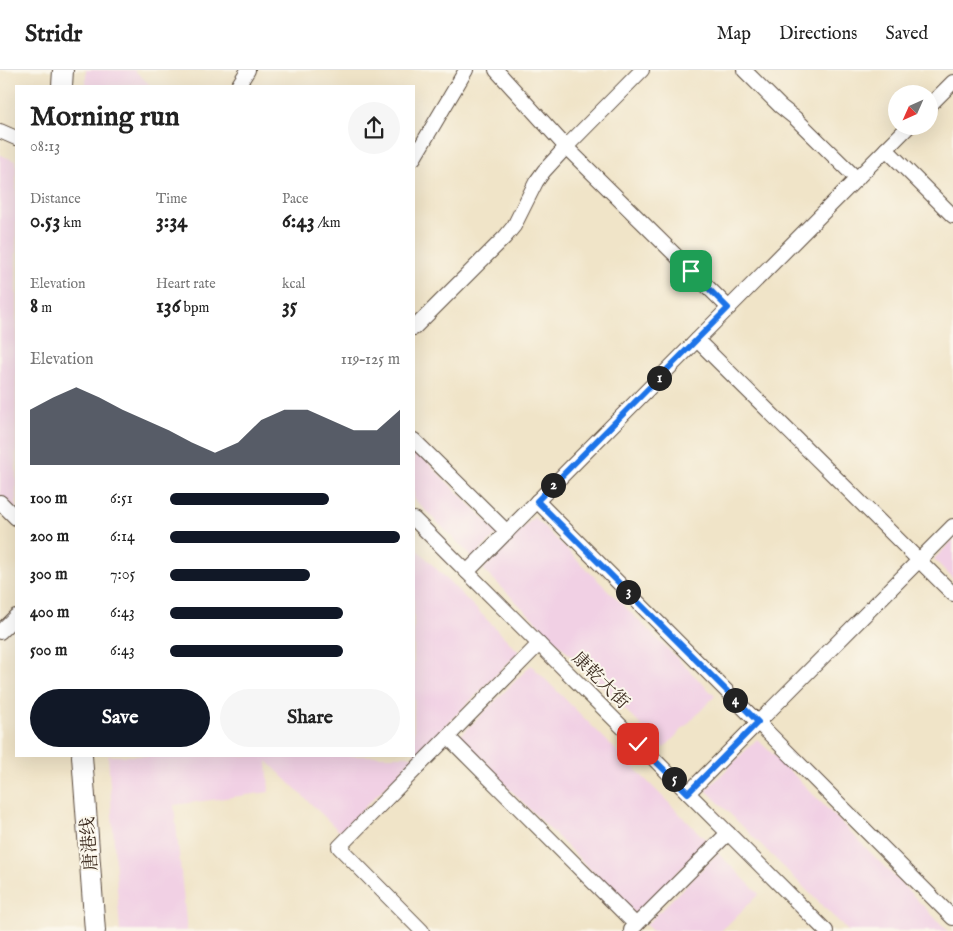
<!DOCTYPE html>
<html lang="en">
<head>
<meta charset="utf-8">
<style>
  body { margin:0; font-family:"IM FELL English","Noto Serif SC",serif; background:#f6f6f6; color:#222; height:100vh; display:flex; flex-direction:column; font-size:19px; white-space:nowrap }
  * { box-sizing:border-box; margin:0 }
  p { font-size:16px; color:#767676 }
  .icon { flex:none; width:28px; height:28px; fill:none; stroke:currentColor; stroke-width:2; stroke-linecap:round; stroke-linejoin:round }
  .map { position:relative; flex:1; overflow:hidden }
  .drawer { position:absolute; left:15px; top:15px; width:400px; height:672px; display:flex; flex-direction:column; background:#fff; border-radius:0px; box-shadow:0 5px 20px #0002 }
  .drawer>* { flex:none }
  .needle { width:32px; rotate:225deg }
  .fabs { position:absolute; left:888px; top:15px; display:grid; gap:10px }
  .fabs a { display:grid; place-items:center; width:50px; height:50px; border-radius:50%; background:#fff; box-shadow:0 5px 20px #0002; font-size:25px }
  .pin { position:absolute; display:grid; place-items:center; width:42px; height:42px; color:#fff; margin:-21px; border-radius:10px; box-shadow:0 2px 8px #0006 }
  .km { position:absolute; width:25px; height:25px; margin:-12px; border-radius:50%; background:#222; color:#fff; font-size:14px; line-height:25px; text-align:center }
  .round { display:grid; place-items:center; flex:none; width:52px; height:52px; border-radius:26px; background:#f6f6f6 }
  .headline { display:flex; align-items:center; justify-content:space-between; height:85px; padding:0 15px }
  h1 { font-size:28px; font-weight:700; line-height:38px }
  .stats { display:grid; grid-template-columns:repeat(3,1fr); gap:8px; height:85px; padding:5px 15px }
  .stats div { display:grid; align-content:center }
  .stats b { font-size:21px; font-weight:700 }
  .stats small { font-size:14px; font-weight:400 }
  .stats p { font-size:14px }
  .chart { height:140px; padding:10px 15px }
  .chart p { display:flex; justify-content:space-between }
  .chart svg { width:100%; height:90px; margin-top:5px; fill:#111827; opacity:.7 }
  .primary-button { display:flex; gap:10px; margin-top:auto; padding:10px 15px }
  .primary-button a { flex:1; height:58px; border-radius:30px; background:#111827; color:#fff; font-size:20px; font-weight:700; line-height:58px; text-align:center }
  .primary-button a+a { background:#f6f6f6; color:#222 }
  ul { padding:0 15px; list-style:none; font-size:16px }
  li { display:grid; grid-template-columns:80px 60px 1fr; align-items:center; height:38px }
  li i { height:12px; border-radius:6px; background:#111827 }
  header { display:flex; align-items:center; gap:30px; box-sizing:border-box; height:70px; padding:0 25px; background:#fff; border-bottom:1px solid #e0e0e0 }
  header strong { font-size:24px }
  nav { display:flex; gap:28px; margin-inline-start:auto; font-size:18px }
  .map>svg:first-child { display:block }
  .built { fill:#f1d0e4 }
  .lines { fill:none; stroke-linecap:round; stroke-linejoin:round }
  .minor-casing { stroke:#564638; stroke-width:16 }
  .highway-casing { stroke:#564638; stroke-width:22 }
  .minor { stroke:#fff; stroke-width:14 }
  .highway { stroke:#fff; stroke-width:20 }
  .route-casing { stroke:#fff; stroke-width:10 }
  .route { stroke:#1a73e8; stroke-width:6 }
  .labels { text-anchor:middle; stroke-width:4; stroke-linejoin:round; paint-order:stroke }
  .street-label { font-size:18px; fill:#3b2a1e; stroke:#fbf7ec }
</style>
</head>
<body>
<header>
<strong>Stridr</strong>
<nav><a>Map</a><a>Directions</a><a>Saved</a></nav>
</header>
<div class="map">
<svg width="953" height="861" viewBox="0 0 953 861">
  <rect width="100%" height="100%" fill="#fbf7ec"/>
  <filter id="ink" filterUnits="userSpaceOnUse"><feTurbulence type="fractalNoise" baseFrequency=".02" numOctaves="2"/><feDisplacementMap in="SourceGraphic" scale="10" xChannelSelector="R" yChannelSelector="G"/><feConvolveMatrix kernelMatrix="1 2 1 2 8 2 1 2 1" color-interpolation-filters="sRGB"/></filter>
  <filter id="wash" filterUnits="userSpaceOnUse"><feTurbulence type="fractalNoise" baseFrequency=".0096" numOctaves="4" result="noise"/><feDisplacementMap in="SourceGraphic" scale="20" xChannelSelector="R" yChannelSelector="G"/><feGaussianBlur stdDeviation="1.12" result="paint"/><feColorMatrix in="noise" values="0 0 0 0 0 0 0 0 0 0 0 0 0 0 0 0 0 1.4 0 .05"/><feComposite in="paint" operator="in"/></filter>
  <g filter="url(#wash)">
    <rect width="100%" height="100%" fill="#f0e4c8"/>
    <g class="built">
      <polygon points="86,0 134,0 151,16 86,16"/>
      <polygon points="0,85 16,91 16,440 0,424"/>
      <polygon points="414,379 498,463 473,488 414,429"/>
      <polygon points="534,447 715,626 664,678 483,499"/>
      <polygon points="953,470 953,509 934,489"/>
      <polygon points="414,476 519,582 340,762 267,691 269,722 174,735 187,861 120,861 108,686 414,686"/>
      <polygon points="531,595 708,772 635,844 458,668"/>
      <polygon points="757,669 796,707 948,861 848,861 706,720"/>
      <polygon points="718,783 759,824 721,861 652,861 646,855"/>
    </g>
  </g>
  <g filter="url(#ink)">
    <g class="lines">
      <g class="minor-casing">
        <g id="minor">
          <polyline points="496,0 566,77 729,238"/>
          <polyline points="744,0 780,36 795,48 857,109"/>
          <polyline points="238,16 248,0"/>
          <polyline points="929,36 953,12"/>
          <polyline points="0,61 16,68"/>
          <polyline points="886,79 953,146"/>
          <polyline points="414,88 466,0"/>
          <polyline points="414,258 505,167 514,156 536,112 544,101 566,77 642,0"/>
          <polyline points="697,270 953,524"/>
          <polyline points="414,370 507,462"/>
          <polyline points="537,431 953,848"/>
          <polyline points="0,432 16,448"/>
          <polyline points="414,449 826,861"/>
          <polyline points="467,502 909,56"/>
          <polyline points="0,562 16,546"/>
          <polyline points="448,667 636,855"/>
          <polyline points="688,723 953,456"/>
          <polyline points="631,860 728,763"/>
          <polyline points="422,861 339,777 539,574"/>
        </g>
      </g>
      <g class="highway-casing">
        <g id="highway">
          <polyline points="62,16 63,0"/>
          <polyline points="82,686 95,861"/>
        </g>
      </g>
      <use href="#minor" class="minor"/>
      <use href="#highway" class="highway"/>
    </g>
  </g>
  <g class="lines" filter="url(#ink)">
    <g class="route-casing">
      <polyline id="route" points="638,674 688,723 758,652 537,431 728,238 691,201"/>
    </g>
    <use href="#route" class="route"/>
  </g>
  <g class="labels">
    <g class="street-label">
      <text transform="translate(601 610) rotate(45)" y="6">康乾大街</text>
      <text transform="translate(89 774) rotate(-94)" y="6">唐港线</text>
    </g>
  </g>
</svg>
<div class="fabs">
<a><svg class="needle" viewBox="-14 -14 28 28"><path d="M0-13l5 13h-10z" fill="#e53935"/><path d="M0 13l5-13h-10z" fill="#767676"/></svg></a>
</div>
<div class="pin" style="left:691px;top:201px;background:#1e9e55"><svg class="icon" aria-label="arrive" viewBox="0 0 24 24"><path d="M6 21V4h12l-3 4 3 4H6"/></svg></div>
<div class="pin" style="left:638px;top:674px;background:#d93025"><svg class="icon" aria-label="check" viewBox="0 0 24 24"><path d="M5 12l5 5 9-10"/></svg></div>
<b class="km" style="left:659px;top:308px">1</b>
<b class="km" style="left:553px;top:415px">2</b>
<b class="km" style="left:628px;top:522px">3</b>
<b class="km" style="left:735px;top:630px">4</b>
<b class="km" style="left:674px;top:709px">5</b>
<section class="drawer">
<div class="headline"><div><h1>Morning run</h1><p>08:13</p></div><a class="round"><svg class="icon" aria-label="share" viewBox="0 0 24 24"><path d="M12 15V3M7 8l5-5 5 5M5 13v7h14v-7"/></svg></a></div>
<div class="stats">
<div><p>Distance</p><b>0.53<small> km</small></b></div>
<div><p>Time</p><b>3:34</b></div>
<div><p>Pace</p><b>6:43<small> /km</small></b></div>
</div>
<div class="stats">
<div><p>Elevation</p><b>8<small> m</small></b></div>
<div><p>Heart rate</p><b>136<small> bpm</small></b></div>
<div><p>kcal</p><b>35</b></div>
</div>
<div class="chart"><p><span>Elevation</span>119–125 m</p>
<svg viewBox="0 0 160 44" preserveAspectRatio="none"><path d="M0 44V17L10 11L20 6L30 11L40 17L50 22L60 27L70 33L80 38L90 33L100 22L110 17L120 17L130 22L140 27L150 27L160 17V44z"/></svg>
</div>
<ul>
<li><b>100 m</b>6:51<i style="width:69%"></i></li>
<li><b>200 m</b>6:14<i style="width:100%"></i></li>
<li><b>300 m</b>7:05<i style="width:61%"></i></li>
<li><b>400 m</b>6:43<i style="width:75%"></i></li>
<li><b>500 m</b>6:43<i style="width:75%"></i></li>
</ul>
<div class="primary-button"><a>Save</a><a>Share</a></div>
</section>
</div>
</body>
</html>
